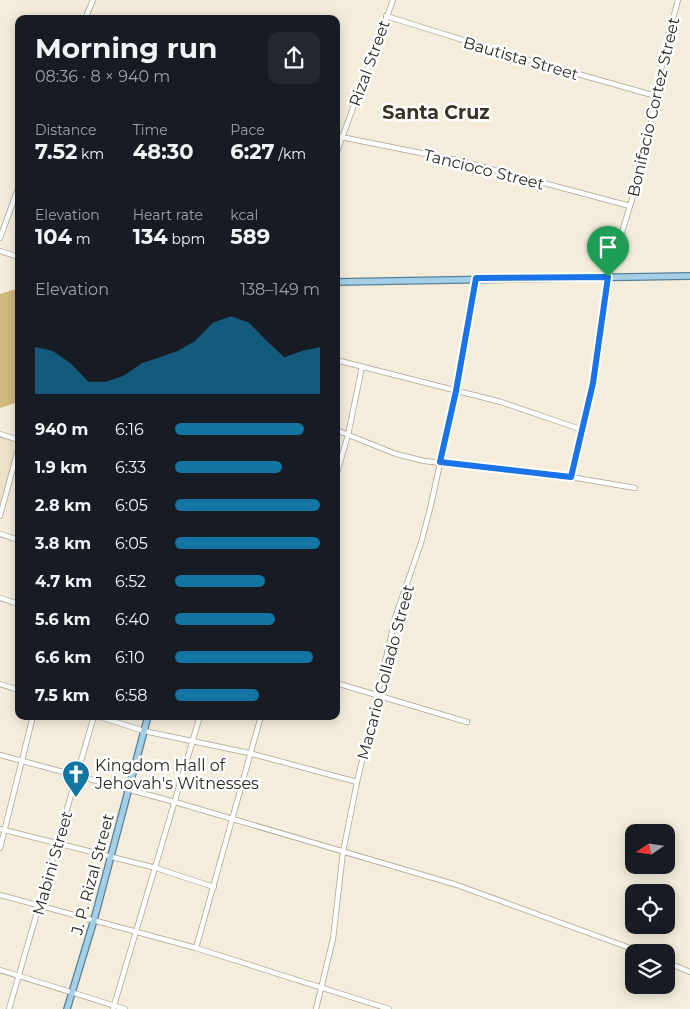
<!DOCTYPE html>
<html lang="en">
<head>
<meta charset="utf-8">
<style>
  body { margin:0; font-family:Montserrat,sans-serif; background:#242831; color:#f1f3f6; height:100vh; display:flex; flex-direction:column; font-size:19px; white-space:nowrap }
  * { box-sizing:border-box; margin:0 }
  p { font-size:16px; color:#9ea1a6 }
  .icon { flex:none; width:28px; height:28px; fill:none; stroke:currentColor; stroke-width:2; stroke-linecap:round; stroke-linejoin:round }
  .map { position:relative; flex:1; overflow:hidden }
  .panel { position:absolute; left:15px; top:15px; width:325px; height:705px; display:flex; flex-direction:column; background:#171b24; border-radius:10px; box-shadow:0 2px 12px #0003 }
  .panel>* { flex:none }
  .needle { width:32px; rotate:257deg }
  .controls { position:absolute; left:625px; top:824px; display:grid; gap:10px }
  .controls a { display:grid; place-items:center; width:50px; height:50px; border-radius:10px; background:#171b24; box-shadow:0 2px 12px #0003; font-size:25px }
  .pin { position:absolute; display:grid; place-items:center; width:42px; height:42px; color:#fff; margin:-51px -21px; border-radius:50% 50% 50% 0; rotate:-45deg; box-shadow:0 0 5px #0007 }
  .pin .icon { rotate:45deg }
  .round { display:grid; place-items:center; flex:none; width:52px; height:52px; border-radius:10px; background:#242831 }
  .head { display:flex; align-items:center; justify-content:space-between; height:85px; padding:0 20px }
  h1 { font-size:28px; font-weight:700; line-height:38px }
  .metrics { display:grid; grid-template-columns:repeat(3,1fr); gap:8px; height:85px; padding:5px 20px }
  .metrics div { display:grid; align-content:center }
  .metrics b { font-size:21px; font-weight:700 }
  .metrics small { font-size:14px; font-weight:400 }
  .metrics p { font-size:14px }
  .chart { height:140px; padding:10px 20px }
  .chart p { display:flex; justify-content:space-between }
  .chart svg { width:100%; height:90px; margin-top:5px; fill:#1275a2; opacity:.7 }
  ul { padding:0 20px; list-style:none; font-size:16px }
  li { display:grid; grid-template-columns:80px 60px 1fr; align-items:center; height:38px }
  li i { height:12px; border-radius:6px; background:#1275a2 }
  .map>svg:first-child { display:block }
  .built { fill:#ede3cb }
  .green { fill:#d1b87c }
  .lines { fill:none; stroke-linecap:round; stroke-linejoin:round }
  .minor-casing { stroke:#aba494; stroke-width:6 }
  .major-casing { stroke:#548098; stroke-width:8 }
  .minor { stroke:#fff; stroke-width:4.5 }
  .major { stroke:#a5cfe7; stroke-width:5.5 }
  .route-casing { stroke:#fff; stroke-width:10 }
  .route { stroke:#1a73e8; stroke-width:6 }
  .labels { text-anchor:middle; stroke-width:5; stroke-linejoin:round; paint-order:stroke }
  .street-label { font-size:16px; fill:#2c2923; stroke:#fff }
  .poi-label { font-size:16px; fill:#2c2923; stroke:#fff; text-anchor:start }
  .quarter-label { font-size:19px; font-weight:bold; fill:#3a3426; stroke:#fff }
</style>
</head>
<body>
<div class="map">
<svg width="690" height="1009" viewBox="0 0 690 1009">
  <rect width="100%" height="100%" fill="#f4eddc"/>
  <polygon class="built" points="0,437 18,442 0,507"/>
  <polygon class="green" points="16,289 19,289 19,397 15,403 0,408 0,294"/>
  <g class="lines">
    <g class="minor-casing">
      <g id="minor">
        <polyline points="386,16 521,58 656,96"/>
        <polyline points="85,19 93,0"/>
        <polyline points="336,136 461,161 630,206"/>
        <polyline points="336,154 393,0"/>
        <polyline points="0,238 19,186"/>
        <polyline points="0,251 19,257"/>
        <polyline points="336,360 501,402 583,430"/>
        <polyline points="336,430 396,454 424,461 571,477 635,488"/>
        <polyline points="0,434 19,440"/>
        <polyline points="336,476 348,435 362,367"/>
        <polyline points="571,477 593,383 608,277 643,164 665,49 678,0"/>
        <polyline points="0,516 19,446"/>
        <polyline points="0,534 19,540"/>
        <polyline points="0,598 19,604"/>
        <polyline points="336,683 467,722"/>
        <polyline points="0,684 19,690"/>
        <polyline points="97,716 144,731 249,753 357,782"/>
        <polyline points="0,755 175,802 457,885 641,952"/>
        <polyline points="0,829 156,868 214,887"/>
        <polyline points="0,848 33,716"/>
        <polyline points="0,895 196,948 389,1009"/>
        <polyline points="196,948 261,716"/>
        <polyline points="666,962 690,972"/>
        <polyline points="0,970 125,1009"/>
        <polyline points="9,1009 94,716"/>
        <polyline points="113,1009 200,716"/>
        <polyline points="316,1009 333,939 343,852 357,782 396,615 421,543 430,509 456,391 476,278"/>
      </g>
    </g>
    <g class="major-casing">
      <g id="major">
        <polyline points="336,282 690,276"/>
        <polyline points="67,1009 94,920 148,716"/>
      </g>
    </g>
    <use href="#minor" class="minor"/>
    <use href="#major" class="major"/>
  </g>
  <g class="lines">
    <g class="route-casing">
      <polygon id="route" points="608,277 593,383 571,477 440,462 456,391 476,278"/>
    </g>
    <use href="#route" class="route"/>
  </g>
  <defs>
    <g id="church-pin" transform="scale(1.4375)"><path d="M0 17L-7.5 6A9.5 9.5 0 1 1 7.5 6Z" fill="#1275a2" stroke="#fff"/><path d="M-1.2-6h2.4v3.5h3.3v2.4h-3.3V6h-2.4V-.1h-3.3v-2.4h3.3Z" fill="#fff"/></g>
  </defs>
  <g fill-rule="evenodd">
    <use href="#church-pin" x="76" y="774"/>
  </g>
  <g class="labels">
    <g class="street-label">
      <text transform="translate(521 58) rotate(16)" y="6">Bautista Street</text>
      <text transform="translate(369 63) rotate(-70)" y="6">Rizal Street</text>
      <text transform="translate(653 107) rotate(-77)" y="6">Bonifacio Cortez Street</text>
      <text transform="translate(484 169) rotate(14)" y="6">Tancioco Street</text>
      <text transform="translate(385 672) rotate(-75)" y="6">Macario Collado Street</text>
      <text transform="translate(52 863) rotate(-74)" y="6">Mabini Street</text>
      <text transform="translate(92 874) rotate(-75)" y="6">J. P. Rizal Street</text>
    </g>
    <g class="poi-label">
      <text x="95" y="771">Kingdom Hall of<tspan x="95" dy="18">Jehovah's Witnesses</tspan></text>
    </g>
    <g class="quarter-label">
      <text x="436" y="119">Santa Cruz</text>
    </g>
  </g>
</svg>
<div class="controls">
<a><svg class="needle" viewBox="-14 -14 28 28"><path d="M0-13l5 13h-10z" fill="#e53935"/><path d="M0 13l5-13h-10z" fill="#9ea1a6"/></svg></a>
<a><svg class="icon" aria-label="locate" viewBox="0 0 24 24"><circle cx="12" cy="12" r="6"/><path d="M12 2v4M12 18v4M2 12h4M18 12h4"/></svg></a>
<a><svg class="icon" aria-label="layers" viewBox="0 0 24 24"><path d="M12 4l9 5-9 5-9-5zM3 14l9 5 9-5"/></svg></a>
</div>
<div class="pin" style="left:608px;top:277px;background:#1e9e55"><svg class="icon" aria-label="arrive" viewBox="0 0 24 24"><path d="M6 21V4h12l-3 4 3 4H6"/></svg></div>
<section class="panel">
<div class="head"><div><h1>Morning run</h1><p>08:36 · 8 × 940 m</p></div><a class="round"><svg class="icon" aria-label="share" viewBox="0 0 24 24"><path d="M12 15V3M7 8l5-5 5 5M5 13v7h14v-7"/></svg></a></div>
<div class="metrics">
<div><p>Distance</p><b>7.52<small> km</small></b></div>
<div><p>Time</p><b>48:30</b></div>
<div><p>Pace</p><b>6:27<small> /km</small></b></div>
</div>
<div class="metrics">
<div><p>Elevation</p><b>104<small> m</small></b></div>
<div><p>Heart rate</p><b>134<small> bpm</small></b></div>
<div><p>kcal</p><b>589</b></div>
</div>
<div class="chart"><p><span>Elevation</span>138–149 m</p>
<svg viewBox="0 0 160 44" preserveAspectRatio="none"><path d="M0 44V21L10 23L20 29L30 38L40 38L50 35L60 29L70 26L80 23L90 18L100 9L110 6L120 9L130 18L140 26L150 23L160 21V44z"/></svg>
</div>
<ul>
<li><b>940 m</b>6:16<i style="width:89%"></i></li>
<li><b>1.9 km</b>6:33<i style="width:74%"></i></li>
<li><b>2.8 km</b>6:05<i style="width:100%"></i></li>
<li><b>3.8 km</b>6:05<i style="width:100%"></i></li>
<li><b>4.7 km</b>6:52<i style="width:62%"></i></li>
<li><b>5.6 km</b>6:40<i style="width:69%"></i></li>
<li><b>6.6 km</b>6:10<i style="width:95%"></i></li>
<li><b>7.5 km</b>6:58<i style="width:58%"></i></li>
</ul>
</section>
</div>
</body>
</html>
